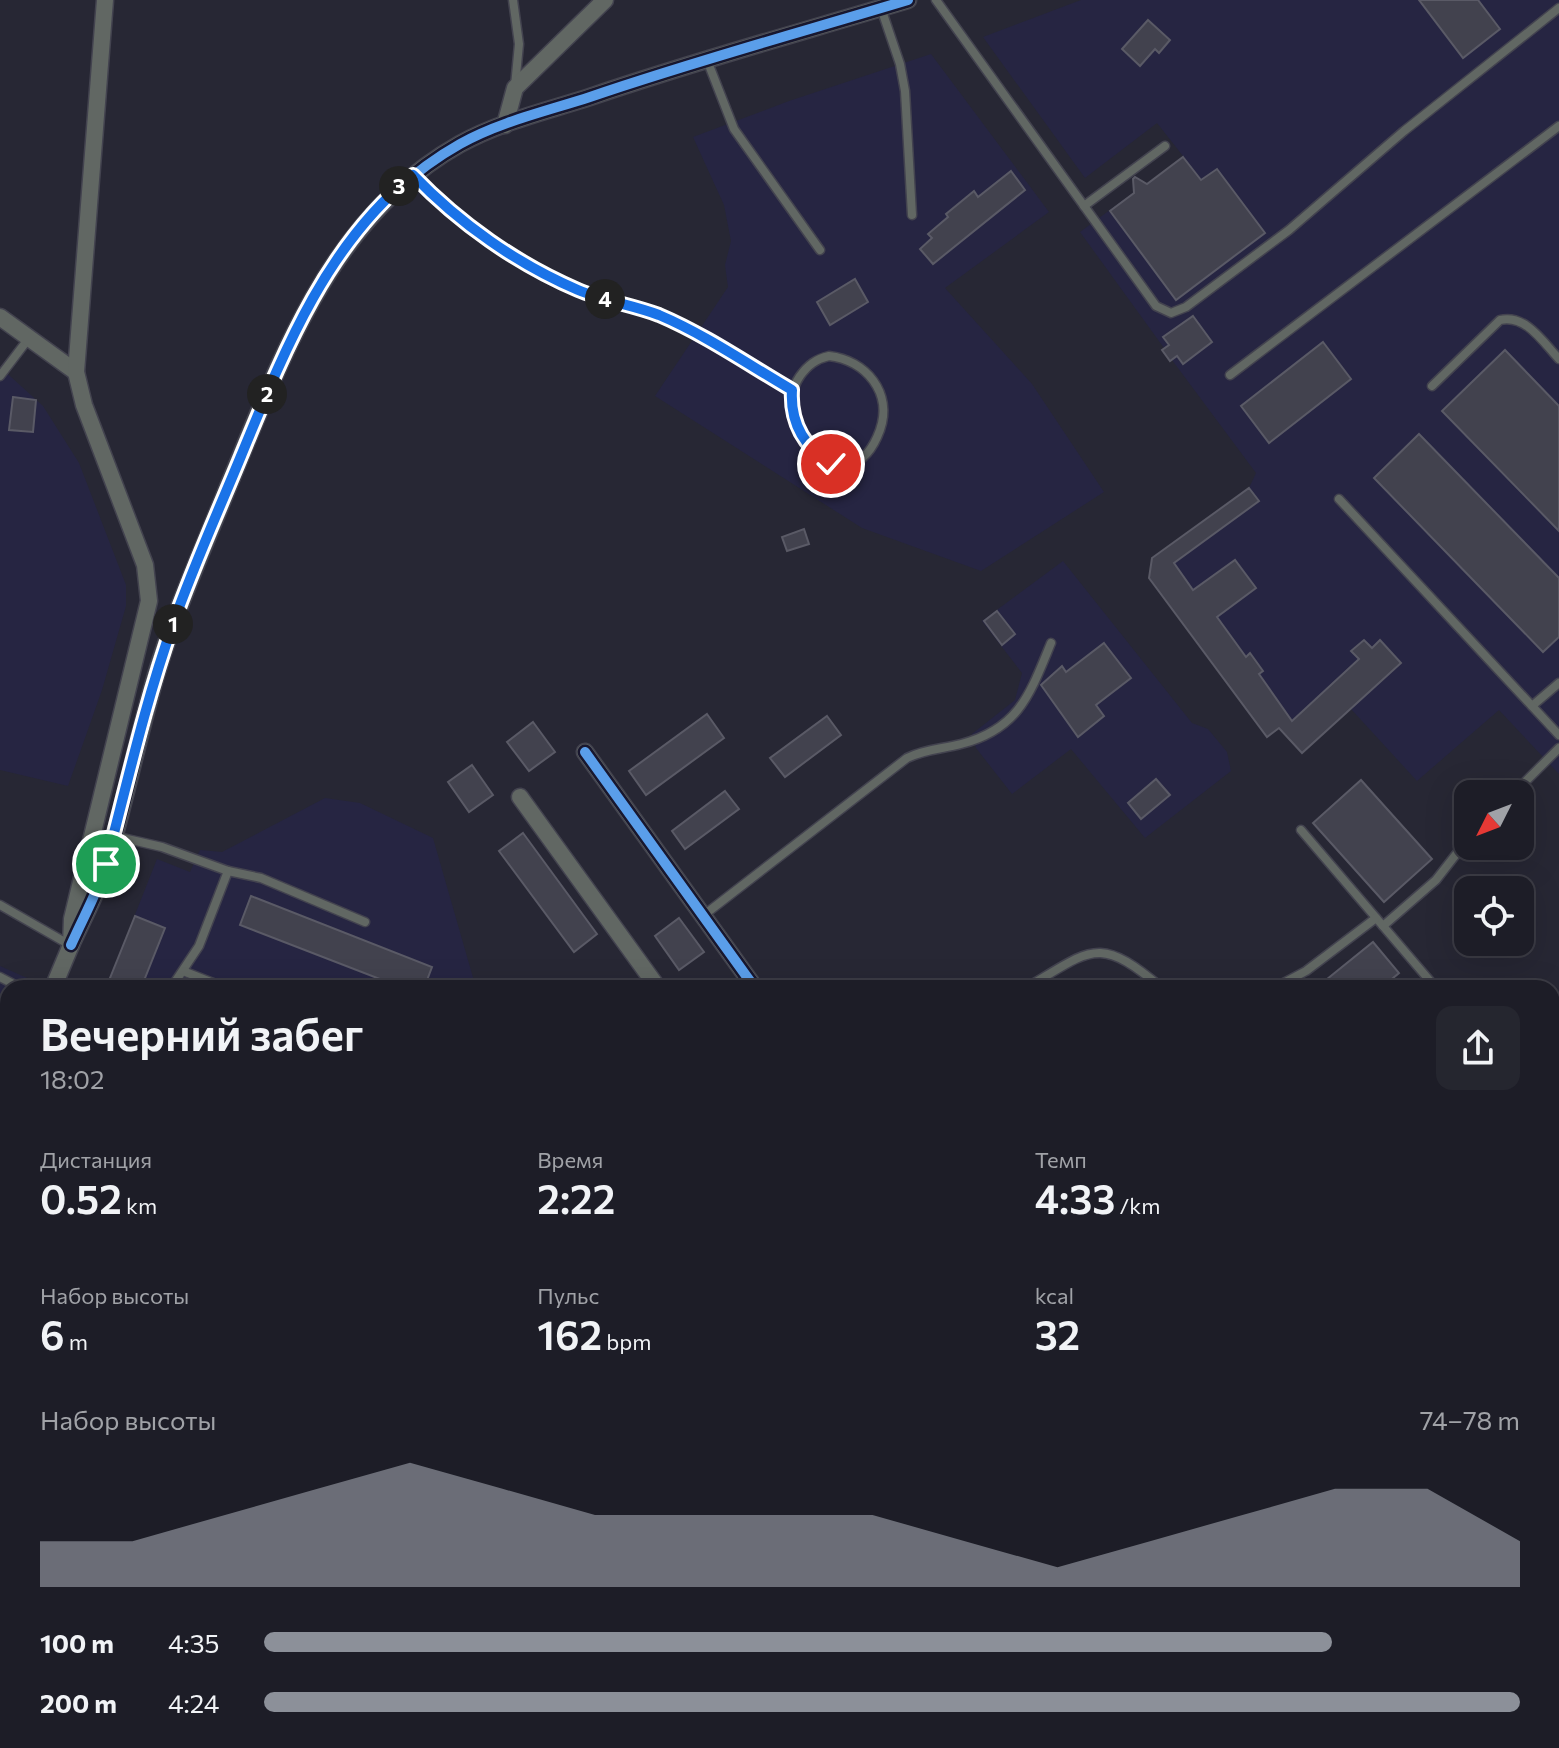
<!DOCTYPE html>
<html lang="ru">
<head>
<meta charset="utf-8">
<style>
  body { margin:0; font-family:Commissioner,sans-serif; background:#25262f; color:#f1f3f6; height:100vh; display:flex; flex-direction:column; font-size:30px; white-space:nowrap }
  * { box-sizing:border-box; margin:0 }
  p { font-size:26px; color:#a0a2a7 }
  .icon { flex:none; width:44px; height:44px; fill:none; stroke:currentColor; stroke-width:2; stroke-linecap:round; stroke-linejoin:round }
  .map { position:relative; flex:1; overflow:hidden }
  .side { position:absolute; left:0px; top:980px; width:1560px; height:768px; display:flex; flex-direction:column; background:#1d1d27; border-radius:24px 24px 0 0; box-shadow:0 8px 32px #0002,0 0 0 2px #3b3b44 }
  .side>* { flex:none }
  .needle { width:52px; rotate:228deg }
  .fabs { position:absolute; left:1454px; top:780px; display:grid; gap:16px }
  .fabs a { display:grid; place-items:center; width:80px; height:80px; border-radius:16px; background:#1d1d27; box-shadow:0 8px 32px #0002,0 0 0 2px #3b3b44; font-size:40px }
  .pin { position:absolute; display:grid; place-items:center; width:68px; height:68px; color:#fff; margin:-34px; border:4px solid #fff; border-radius:50%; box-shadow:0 2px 8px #0007 }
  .km { position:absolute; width:40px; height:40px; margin:-20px; border-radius:50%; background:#222; color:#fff; font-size:22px; line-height:40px; text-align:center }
  .round { display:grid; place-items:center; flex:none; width:84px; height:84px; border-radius:16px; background:#25262f }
  .overview { display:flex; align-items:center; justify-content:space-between; height:136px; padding:0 40px }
  h1 { font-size:44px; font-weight:600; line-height:60px }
  .figures { display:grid; grid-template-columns:repeat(3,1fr); gap:12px; height:136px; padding:8px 40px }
  .figures div { display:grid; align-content:center }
  .figures b { font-size:40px; font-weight:600 }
  .figures small { font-size:22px; font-weight:400 }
  .figures p { font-size:22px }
  .chart { height:224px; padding:16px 40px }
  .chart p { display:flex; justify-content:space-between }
  .chart svg { width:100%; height:144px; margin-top:8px; fill:#8c9099; opacity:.7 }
  ul { padding:0 40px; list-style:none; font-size:26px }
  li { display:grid; grid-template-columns:128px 96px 1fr; align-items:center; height:60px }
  li i { height:20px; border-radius:10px; background:#8c9099 }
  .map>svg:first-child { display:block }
  .built { fill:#262542 }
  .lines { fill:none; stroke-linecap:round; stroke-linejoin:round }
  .river { stroke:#110833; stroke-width:30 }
  .building { fill:#42424e; stroke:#5a5a66; stroke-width:2 }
  .lane-casing { stroke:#43434f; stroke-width:11 }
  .street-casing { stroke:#43434f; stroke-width:19 }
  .secondary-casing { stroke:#43434f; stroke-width:25 }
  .highway-casing { stroke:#43434f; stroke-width:33 }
  .lane { stroke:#616763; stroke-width:8 }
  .street { stroke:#616763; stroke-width:16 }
  .secondary { stroke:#5a5f5f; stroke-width:22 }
  .highway { stroke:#5f6565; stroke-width:30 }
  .cycleway-casing { stroke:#18172f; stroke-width:15 }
  .cycleway { stroke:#5a9eea; stroke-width:10 }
  .route-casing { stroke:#fff; stroke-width:16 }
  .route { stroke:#1a73e8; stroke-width:10 }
</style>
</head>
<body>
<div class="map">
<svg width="1559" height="1748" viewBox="0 0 1559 1748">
  <rect width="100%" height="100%" fill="#272734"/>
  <g class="built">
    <polygon points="1081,0 1559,0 1559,774 1499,710 1417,781 1351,709 1302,753 1279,728 1267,737 1192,635 1152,558 1249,488 1256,473 1172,360 1170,361 1162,350 1164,348 1080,232 1133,193 1133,183 1138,179 1148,184 1183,156 1157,123 1085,178 983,37"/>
    <polygon points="931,54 1049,212 945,288 1032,384 1104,492 981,571 862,528 655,396 728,287 725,265 731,241 724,205 693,137 789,101"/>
    <polygon points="0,367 43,406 79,463 126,585 126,606 102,690 68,786 0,770"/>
    <polygon points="1063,561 1192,723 1208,729 1227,752 1231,771 1145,838 1071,749 1012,794 976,748 972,734 1015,700 1022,673 982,621"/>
    <polygon points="325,798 360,803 433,838 476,988 106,988 157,859 190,872 200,850 222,852"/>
    <polygon points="0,966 43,985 42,988 8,988 8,1068 0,1087"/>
    <polygon points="8,1235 8,1451 0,1452 0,1255"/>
  </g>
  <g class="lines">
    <g class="river">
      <polyline points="324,1740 335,1748"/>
      <polyline points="114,1748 133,1740"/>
    </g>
  </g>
  <g class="building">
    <polygon points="1419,0 1478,0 1500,29 1463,58"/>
    <polygon points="1148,20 1170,40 1159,53 1155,49 1140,66 1122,49"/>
    <polygon points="1183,157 1201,180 1217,169 1265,233 1176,300 1110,211 1134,193 1133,179 1135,177 1147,184"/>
    <polygon points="1011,171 1025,190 933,264 920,249 932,238 928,234 948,217 946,214 974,191 978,197"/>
    <polygon points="855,279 868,302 830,325 817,302"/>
    <polygon points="1193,316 1212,342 1183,364 1177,356 1170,361 1162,350 1169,345 1163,337"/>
    <polygon points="1323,342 1351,379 1269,443 1241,406"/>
    <polygon points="1505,350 1559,406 1559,531 1442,411"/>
    <polygon points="13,397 36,400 33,432 9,430"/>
    <polygon points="1419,434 1559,578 1559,637 1543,652 1374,478"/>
    <polygon points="1249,488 1259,501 1174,563 1193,590 1235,560 1256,588 1217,617 1246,657 1250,653 1263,671 1259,674 1292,721 1359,659 1351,651 1364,640 1372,648 1380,640 1401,663 1302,753 1279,728 1267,737 1149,578 1152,558"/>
    <polygon points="804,529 809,544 787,551 782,537"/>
    <polygon points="997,611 1015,634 1002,645 984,621"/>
    <polygon points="1104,643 1131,678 1096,705 1104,716 1078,737 1041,685 1062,666 1066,672"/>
    <polygon points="707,714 724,738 646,795 629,771"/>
    <polygon points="827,716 841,735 785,777 770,758"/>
    <polygon points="533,722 555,752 529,771 507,742"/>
    <polygon points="472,765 493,795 469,812 448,782"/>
    <polygon points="1156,779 1170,795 1141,819 1128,803"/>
    <polygon points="1361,780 1432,859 1384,902 1313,823"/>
    <polygon points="725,791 739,809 685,849 672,831"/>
    <polygon points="523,833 597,934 574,952 499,851"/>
    <polygon points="251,896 432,967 424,988 403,988 240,925"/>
    <polygon points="135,916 165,928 141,988 106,988"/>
    <polygon points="679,918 704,952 679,970 655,936"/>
    <polygon points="1373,942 1399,973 1381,988 1316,988"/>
  </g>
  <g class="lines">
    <g class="lane-casing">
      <g id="lane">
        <polyline points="513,0 519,44 515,86"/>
        <polyline points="936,0 1156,306 1171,313 1186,307 1289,230 1404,131 1559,8"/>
        <polyline points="881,8 900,64 905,91 912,215"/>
        <polyline points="707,60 734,129 820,250"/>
        <path d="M414,176C459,223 518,265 578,290C604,301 634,305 660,316C706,335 749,365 792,390"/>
        <polyline points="1084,206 1165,146"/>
        <path d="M829,356C866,360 893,393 880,430C849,515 766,425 800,376C808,365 816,359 829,356Z"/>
        <polyline points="1230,375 1559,126"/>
        <polyline points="0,376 29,338"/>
        <path d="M1432,386L1500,320C1526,314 1543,342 1559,359"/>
        <polyline points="1339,499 1532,706 1559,683"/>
        <polyline points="1532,706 1559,735"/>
        <polyline points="1513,794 1559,748"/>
        <polyline points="1301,830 1436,988"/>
        <polyline points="114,836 162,847 228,871 261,878 365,922"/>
        <polyline points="0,905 70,945"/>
        <path d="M704,915L907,758C925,749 942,749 961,744C1019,729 1030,694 1051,643"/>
        <polyline points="1383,926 1436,880 1468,839"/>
        <polyline points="183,971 226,988"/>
        <polyline points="0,977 21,988"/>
        <polyline points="171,988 199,946 228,871"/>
        <path d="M1026,988C1092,949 1098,934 1162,988"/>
        <polyline points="1274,988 1306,971 1376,918"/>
        <polyline points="0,1059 8,1040"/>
      </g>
    </g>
    <g class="street-casing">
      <g id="street">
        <polyline points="505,125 515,88 605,0"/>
        <polyline points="0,317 76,372"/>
        <polyline points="585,752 755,988"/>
        <polyline points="520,797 658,988"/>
        <path d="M71,945C83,918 98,891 107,863C125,801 138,737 156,675C175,611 203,549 228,487C282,357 330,217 460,144C499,122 547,111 590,97C695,61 802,32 908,0"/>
        <polyline points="53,988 71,945 72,919 149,601 145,565 84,405 76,372 105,0"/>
        <polyline points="0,1119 8,1099"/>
        <polyline points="1552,1233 1559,1230"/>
      </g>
    </g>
    <g class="secondary-casing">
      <polyline id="secondary" points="872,1740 874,1748"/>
    </g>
    <g class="highway-casing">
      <g id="highway">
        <polyline points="0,1533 8,1533"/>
        <polyline points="1552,1714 1559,1715"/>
      </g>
    </g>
    <use href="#lane" class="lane"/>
    <use href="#street" class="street"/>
    <use href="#secondary" class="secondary"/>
    <use href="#highway" class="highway"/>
    <g class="cycleway-casing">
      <g id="cycleway">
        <polyline points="585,752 755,988"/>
        <path d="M71,945C83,918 98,891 107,863C125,801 138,737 156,675C175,611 203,549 228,487C282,357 330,217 460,144C499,122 547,111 590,97C695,61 802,32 908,0"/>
      </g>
    </g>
    <use href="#cycleway" class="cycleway"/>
  </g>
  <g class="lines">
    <g class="route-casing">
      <path id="route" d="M106,864C127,784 145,703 173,624C193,567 218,512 241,456C283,354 325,246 413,175C459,223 517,264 578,290C604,301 633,305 659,315C706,335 749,365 792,390C790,422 804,447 831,464"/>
    </g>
    <use href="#route" class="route"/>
  </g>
</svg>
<div class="fabs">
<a><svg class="needle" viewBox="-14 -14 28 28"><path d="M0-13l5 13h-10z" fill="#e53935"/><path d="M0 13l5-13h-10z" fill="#a0a2a7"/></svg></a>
<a><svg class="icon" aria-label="locate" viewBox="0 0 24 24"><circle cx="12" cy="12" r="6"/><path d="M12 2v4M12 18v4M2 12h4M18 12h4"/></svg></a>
</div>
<div class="pin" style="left:106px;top:864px;background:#1e9e55"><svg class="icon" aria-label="arrive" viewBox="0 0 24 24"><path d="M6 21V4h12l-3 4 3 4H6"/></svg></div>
<div class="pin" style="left:831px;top:464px;background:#d93025"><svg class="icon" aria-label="check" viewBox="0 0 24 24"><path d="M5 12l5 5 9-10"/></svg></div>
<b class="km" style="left:173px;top:624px">1</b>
<b class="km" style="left:267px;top:394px">2</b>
<b class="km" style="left:399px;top:186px">3</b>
<b class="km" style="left:605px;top:299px">4</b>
<section class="side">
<div class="overview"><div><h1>Вечерний забег</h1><p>18:02</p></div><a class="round"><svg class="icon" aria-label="share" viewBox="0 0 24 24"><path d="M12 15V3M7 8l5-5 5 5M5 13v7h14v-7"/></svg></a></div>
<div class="figures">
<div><p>Дистанция</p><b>0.52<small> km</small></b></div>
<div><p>Время</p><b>2:22</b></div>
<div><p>Темп</p><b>4:33<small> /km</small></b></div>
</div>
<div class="figures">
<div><p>Набор высоты</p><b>6<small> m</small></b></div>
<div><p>Пульс</p><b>162<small> bpm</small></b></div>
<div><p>kcal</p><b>32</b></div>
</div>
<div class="chart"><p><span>Набор высоты</span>74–78 m</p>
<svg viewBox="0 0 160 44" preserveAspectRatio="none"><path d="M0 44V30L10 30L20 22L30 14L40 6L50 14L60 22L70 22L80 22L90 22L100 30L110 38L120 30L130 22L140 14L150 14L160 30V44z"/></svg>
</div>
<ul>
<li><b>100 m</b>4:35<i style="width:85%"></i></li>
<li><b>200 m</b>4:24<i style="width:100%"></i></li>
</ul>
</section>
</div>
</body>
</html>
